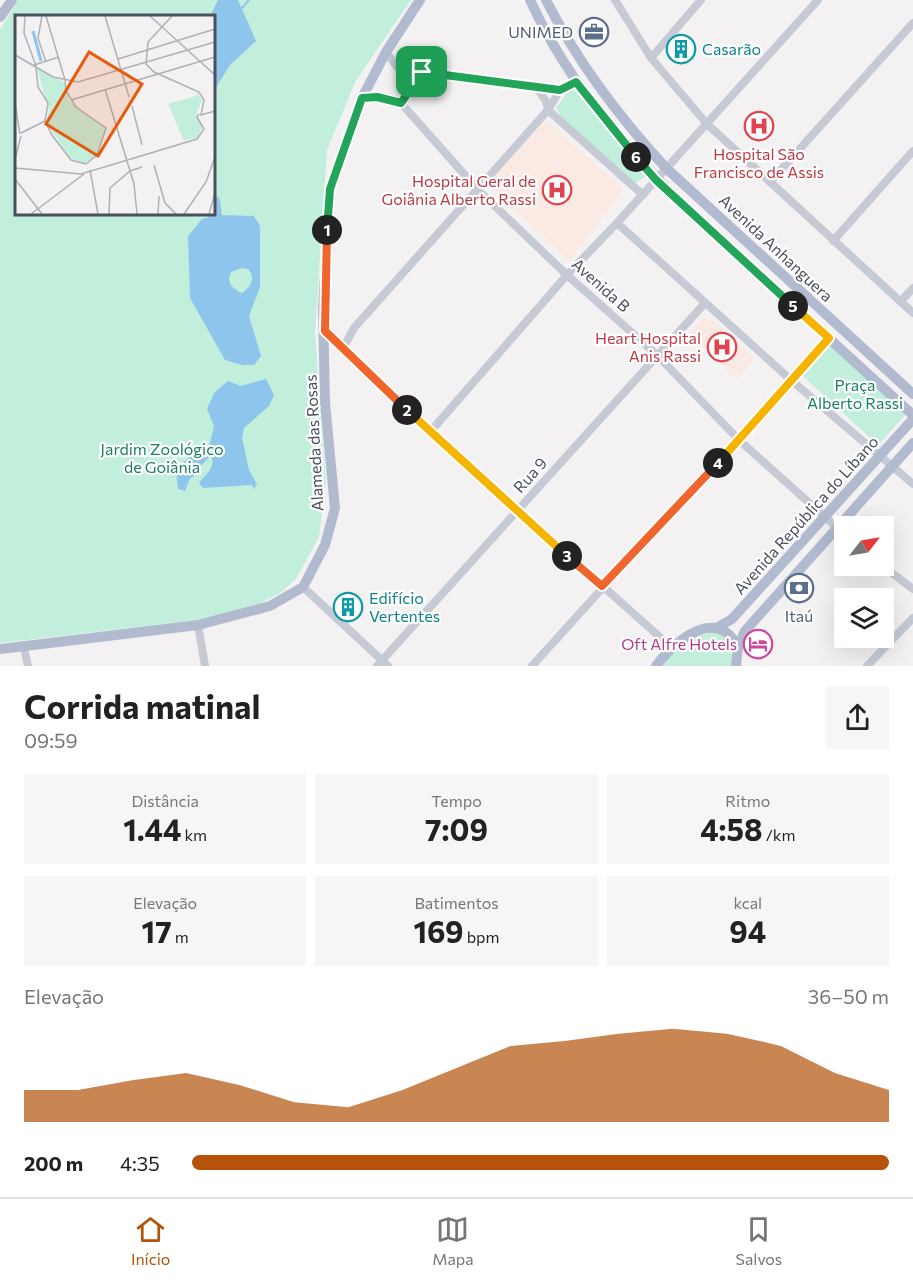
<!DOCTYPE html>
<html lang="pt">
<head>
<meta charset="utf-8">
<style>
  body { margin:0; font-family:Commissioner,sans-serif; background:#f6f6f6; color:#222; height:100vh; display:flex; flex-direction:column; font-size:22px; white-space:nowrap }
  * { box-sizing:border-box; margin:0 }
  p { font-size:20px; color:#767676 }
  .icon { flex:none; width:33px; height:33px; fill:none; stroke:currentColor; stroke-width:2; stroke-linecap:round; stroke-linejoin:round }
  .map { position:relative; height:666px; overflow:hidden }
  .side { display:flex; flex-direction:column; background:#fff; flex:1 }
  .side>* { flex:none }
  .needle { width:39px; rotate:59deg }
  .fabs { position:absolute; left:834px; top:516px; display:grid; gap:12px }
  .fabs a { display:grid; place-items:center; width:60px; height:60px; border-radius:0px; background:#fff; box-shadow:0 6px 24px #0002; font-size:30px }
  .pin { position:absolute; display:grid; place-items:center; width:51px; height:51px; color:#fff; margin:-26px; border-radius:12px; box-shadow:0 3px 9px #0006 }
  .km { position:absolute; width:30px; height:30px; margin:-15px; border-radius:50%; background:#222; color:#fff; font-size:16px; line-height:30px; text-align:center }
  .round { display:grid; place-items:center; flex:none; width:63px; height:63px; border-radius:0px; background:#f6f6f6 }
  .overview { display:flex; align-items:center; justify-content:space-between; height:102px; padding:0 24px }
  h1 { font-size:33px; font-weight:700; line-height:45px }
  .metrics { display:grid; grid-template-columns:repeat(3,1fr); gap:9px; height:102px; padding:6px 24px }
  .metrics div { display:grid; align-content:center; border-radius:0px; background:#f6f6f6; text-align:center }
  .metrics b { font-size:30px; font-weight:700 }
  .metrics small { font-size:16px; font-weight:400 }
  .metrics p { font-size:16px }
  .chart { height:168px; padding:12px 24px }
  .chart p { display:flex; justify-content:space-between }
  .chart svg { width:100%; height:108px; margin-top:6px; fill:#b45309; opacity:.7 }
  ul { padding:0 24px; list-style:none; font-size:20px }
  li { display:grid; grid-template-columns:96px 72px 1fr; align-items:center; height:45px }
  li i { height:15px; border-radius:8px; background:#b45309 }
  .tabs { display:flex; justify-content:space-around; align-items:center; height:84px; border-top:2px solid #e0e0e0; background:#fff; font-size:16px; color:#767676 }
  .tabs a { display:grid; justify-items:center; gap:3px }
  .tabs .on { color:#b45309 }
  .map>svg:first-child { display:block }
  .medical { fill:#fbeae3 }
  .green { fill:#c1efdc; fill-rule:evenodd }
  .water { fill:#8ec5ec; fill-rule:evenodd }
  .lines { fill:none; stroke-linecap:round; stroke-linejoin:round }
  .stream { stroke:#8ec5ec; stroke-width:2 }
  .river { stroke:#8ec5ec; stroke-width:14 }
  .minor { stroke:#c5cad5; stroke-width:8 }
  .major { stroke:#b1bacf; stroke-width:10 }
  .split-1-casing { stroke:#fff; stroke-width:12 }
  .split-2-casing { stroke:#fff; stroke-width:12 }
  .split-3-casing { stroke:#fff; stroke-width:12 }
  .split-4-casing { stroke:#fff; stroke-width:12 }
  .split-5-casing { stroke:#fff; stroke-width:12 }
  .split-6-casing { stroke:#fff; stroke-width:12 }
  .split-7-casing { stroke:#fff; stroke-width:12 }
  .split-1 { stroke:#22a559; stroke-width:8 }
  .split-2 { stroke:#f0652b; stroke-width:8 }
  .split-3 { stroke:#f5b400; stroke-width:8 }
  .split-4 { stroke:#f0652b; stroke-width:8 }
  .split-5 { stroke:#f5b400; stroke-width:8 }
  .split-6 { stroke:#22a559; stroke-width:8 }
  .split-7 { stroke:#22a559; stroke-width:8 }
  .labels { text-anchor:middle; stroke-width:4.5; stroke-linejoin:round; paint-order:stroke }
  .service-label { font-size:16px; fill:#4e5e75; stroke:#fff; text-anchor:end }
  .culture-label { font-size:16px; fill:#0d838f; stroke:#fff; text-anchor:start }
  .health-label { font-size:16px; fill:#be3a42; stroke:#fff; text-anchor:end }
  .street-label { font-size:16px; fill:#49505e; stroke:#fff }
  .park-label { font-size:16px; fill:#188162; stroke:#fff }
  .hotel-label { font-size:16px; fill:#b23c85; stroke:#fff; text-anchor:end }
  .inset-river { fill:none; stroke:#8ec5ec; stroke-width:3 }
  .inset-road { fill:none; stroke:#afb1b6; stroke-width:1.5 }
  .view { fill:#e8590c; fill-opacity:0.15; stroke:#e8590c; stroke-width:3 }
  .inset-edge { fill:none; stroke:#49505e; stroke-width:3 }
</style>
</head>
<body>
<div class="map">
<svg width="913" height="666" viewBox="0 0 913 666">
  <rect width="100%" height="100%" fill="#f3f1f1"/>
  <g class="medical">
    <polygon points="546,121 621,187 621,193 570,261 486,184"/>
    <polygon points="703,318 711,319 755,358 737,379 689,335"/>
  </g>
  <g class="green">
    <path d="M18,0H411L355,82L327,150L315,334L326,482L319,537L296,579L280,593L260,603L204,619L0,643V30ZM16,16H213V213H16Z"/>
    <polygon points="574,83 645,170 645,177 633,184 563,120 556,108"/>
    <polygon points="832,344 907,413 878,445 803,376"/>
    <path d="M717,631L729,638L735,648L732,666H663C676,647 694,636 717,631Z"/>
  </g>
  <g class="water">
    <polygon points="218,0 238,0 256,41 230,65 213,92 213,16 210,16"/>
    <path d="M219,215L254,216L260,226V287L249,316L261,356L254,365H242L225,360L190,298L188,236L202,219ZM242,268L248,269C256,278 251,287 242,293C232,288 226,283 231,272Z"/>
    <path d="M266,379L274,395L269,406L244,428L242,438L249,470L257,484L254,489L252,485L203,488L199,483C206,473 216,469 211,455L197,470L199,474L190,478L185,491L178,489L176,470L190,456L208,451L214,426L207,409L214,393L228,381L241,386Z"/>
  </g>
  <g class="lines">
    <polyline class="stream" points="242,8 249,0"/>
    <polyline class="river" points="213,202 215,216"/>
    <g class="minor">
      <polyline points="615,0 651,58 707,124 913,313"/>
      <polyline points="386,52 397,67 422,72"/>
      <polyline points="651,58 701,0"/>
      <polyline points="536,87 546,101 548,110"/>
      <polyline points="362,98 377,97 401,103 478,190 567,275 657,355 739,440 844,534"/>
      <polyline points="401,103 422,72 560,90"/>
      <polyline points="548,110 643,195"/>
      <polyline points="770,182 913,23"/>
      <polyline points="617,223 791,380 913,484"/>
      <polyline points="833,241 913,151"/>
      <polyline points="901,301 913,288"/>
      <polyline points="325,331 430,432 671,647"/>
      <polyline points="342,350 354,328 548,110 560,90 576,82"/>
      <polyline points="430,432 567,275 617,223 818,0"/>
      <polyline points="883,566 913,589"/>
      <polyline points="303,587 388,666"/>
      <polyline points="198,625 205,666"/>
      <polyline points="24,648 28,666"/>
      <polyline points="377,666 705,303"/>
      <polyline points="532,666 829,338"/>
      <polyline points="867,666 913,618"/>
    </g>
    <g class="major">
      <path d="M530,0C582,114 673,198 765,280C815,325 864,370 913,415"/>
      <path d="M546,0C578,63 618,116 666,168L913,394"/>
      <polyline points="0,17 12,0"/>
      <polyline points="718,627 732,619 913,419"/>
      <polyline points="738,647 745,631 913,443"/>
      <polyline points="0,649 198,625 270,606 303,587 325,545 335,508 325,403 323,308 330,189 362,98 386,52 420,0"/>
      <path d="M656,666C675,641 717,605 738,647L736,666"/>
    </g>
  </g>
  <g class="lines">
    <g class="split-1-casing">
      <polyline id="split-1" points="327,230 330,189 362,98 377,97 401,103 422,72"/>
    </g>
    <g class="split-2-casing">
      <polyline id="split-2" points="327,230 325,331 407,410"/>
    </g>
    <g class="split-3-casing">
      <polyline id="split-3" points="407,410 567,556"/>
    </g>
    <g class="split-4-casing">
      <polyline id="split-4" points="567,556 602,586 718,463"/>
    </g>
    <g class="split-5-casing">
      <polyline id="split-5" points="718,463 829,338 793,306"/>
    </g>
    <g class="split-6-casing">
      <polyline id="split-6" points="636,157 656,180 793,306"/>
    </g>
    <g class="split-7-casing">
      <polyline id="split-7" points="422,72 560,90 576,82 636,157"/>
    </g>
    <use href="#split-1" class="split-1"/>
    <use href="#split-2" class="split-2"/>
    <use href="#split-3" class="split-3"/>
    <use href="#split-4" class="split-4"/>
    <use href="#split-5" class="split-5"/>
    <use href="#split-6" class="split-6"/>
    <use href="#split-7" class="split-7"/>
  </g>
  <defs>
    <g id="office-ring" transform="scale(1.5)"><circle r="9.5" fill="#fff" stroke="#5c6f8a" stroke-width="1.5"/><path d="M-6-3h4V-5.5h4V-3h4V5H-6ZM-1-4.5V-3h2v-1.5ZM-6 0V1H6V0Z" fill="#5c6f8a"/></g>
    <g id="building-ring" transform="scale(1.5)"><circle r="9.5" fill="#fff" stroke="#0f9aa8" stroke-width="1.5"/><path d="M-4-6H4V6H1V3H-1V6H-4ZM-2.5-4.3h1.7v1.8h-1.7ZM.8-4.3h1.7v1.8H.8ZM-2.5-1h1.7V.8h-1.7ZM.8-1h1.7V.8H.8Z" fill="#0f9aa8"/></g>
    <g id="hospital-ring" transform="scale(1.5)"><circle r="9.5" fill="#fff" stroke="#e0444e" stroke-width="1.5"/><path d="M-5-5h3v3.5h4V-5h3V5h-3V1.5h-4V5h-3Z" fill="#e0444e"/></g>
    <g id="bank-ring" transform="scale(1.5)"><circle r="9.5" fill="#fff" stroke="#5c6f8a" stroke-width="1.5"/><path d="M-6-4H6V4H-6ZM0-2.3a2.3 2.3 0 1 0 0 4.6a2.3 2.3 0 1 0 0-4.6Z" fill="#5c6f8a"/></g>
    <g id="hotel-ring" transform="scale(1.5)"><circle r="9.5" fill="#fff" stroke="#d1479c" stroke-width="1.5"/><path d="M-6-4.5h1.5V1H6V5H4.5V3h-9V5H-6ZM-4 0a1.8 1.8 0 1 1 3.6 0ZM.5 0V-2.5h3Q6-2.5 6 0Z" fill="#d1479c"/></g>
  </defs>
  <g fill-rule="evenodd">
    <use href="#office-ring" x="594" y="32"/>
    <use href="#building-ring" x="681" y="49"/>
    <use href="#hospital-ring" x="759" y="126"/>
    <use href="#hospital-ring" x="557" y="190"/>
    <use href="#hospital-ring" x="722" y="347"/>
    <use href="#bank-ring" x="799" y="588"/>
    <use href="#building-ring" x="348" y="607"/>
    <use href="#hotel-ring" x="758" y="644"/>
  </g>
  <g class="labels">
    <g class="service-label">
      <text x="573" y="38">UNIMED</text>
      <text x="799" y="622" text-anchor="middle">Itaú</text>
    </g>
    <g class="culture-label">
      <text x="702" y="55">Casarão</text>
      <text x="369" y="604">Edifício<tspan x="369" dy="18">Vertentes</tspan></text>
    </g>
    <g class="health-label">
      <text x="759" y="160" text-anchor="middle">Hospital São<tspan x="759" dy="18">Francisco de Assis</tspan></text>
      <text x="536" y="187">Hospital Geral de<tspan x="536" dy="18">Goiânia Alberto Rassi</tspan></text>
      <text x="701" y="344">Heart Hospital<tspan x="701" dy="18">Anis Rassi</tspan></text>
    </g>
    <g class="street-label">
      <text transform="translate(776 248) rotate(43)" y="6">Avenida Anhanguera</text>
      <text transform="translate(601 285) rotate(42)" y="6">Avenida B</text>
      <text transform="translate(314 443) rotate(-93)" y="6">Alameda das Rosas</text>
      <text transform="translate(530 475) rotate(-48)" y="6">Rua 9</text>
      <text transform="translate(806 515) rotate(-48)" y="6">Avenida República do Líbano</text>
    </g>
    <g class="park-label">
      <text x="855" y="391">Praça<tspan x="855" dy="18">Alberto Rassi</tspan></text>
      <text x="162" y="455">Jardim Zoológico<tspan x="162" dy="18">de Goiânia</tspan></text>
    </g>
    <g class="hotel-label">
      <text x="737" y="650">Oft Alfre Hotels</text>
    </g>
  </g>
  <g transform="translate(15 15)">
    <rect width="200" height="200" fill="#f3f1f1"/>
    <path d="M22,54L49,67L54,85L91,114L81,142L69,148L55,143L31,106L34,95ZM182,77L187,85L181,99L187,112L183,122L169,126L153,89L181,81Z" fill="#c1efdc"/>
    <path class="inset-river" d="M18,16L26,46"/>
    <path class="inset-road" d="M10,1L9,18L21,51M27,1L23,23L31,47M31,1L50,65M90,1L114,82M135,1L200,60M157,1L133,27L131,49L139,57L184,77L189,85L186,100L200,96M0,40L38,62L63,67L200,27M103,44L200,14M19,50L44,42M21,52L23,72L33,88L30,106L37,120L56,145L71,149L82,140L91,113L61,92L51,76L50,65M90,74L119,169L122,199M56,85L200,42M0,89L5,119M117,91L127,130M6,118L30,106M0,144L6,121M139,150L150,188L161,199M0,153L66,159L96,150L182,124L189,114L182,102L184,99M75,155L83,199M0,164L27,199M16,199L69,159M94,199L95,173L115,156L127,152M143,199L144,181M169,199L191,167L200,142M194,199L200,178"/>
    <path class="view" d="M74,37L127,69L83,141L31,109Z"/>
    <rect width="200" height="200" class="inset-edge"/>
  </g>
</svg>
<div class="fabs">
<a><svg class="needle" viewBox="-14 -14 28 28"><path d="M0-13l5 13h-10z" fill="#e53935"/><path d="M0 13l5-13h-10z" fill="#767676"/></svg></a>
<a><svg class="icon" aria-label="layers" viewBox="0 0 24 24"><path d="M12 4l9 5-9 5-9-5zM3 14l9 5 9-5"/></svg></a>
</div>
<div class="pin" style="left:422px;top:72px;background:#1e9e55"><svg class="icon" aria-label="arrive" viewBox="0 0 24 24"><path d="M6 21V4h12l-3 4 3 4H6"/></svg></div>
<b class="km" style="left:327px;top:230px">1</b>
<b class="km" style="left:407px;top:410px">2</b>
<b class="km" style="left:567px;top:556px">3</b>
<b class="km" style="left:718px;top:463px">4</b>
<b class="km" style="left:793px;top:306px">5</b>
<b class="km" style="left:636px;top:157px">6</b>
</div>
<section class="side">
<div class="overview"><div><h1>Corrida matinal</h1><p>09:59</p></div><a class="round"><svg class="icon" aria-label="share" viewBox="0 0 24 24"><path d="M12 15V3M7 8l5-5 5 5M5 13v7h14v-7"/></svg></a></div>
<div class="metrics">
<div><p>Distância</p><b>1.44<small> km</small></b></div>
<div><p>Tempo</p><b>7:09</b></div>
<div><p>Ritmo</p><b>4:58<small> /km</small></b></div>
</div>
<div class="metrics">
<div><p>Elevação</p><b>17<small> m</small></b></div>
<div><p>Batimentos</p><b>169<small> bpm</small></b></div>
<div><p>kcal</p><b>94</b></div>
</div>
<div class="chart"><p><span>Elevação</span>36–50 m</p>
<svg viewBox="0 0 160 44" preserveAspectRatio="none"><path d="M0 44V31L10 31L20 27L30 24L40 29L50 36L60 38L70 31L80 22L90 13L100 11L110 8L120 6L130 8L140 13L150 24L160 31V44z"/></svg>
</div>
<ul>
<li><b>200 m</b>4:35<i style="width:100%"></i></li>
</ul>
</section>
<nav class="tabs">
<a class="on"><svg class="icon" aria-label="home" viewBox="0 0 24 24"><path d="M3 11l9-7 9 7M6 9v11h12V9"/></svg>Início</a>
<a><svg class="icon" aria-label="map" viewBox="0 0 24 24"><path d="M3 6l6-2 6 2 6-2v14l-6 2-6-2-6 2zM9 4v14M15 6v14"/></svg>Mapa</a>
<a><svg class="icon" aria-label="saved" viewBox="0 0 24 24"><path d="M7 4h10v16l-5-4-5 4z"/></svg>Salvos</a>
</nav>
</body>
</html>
